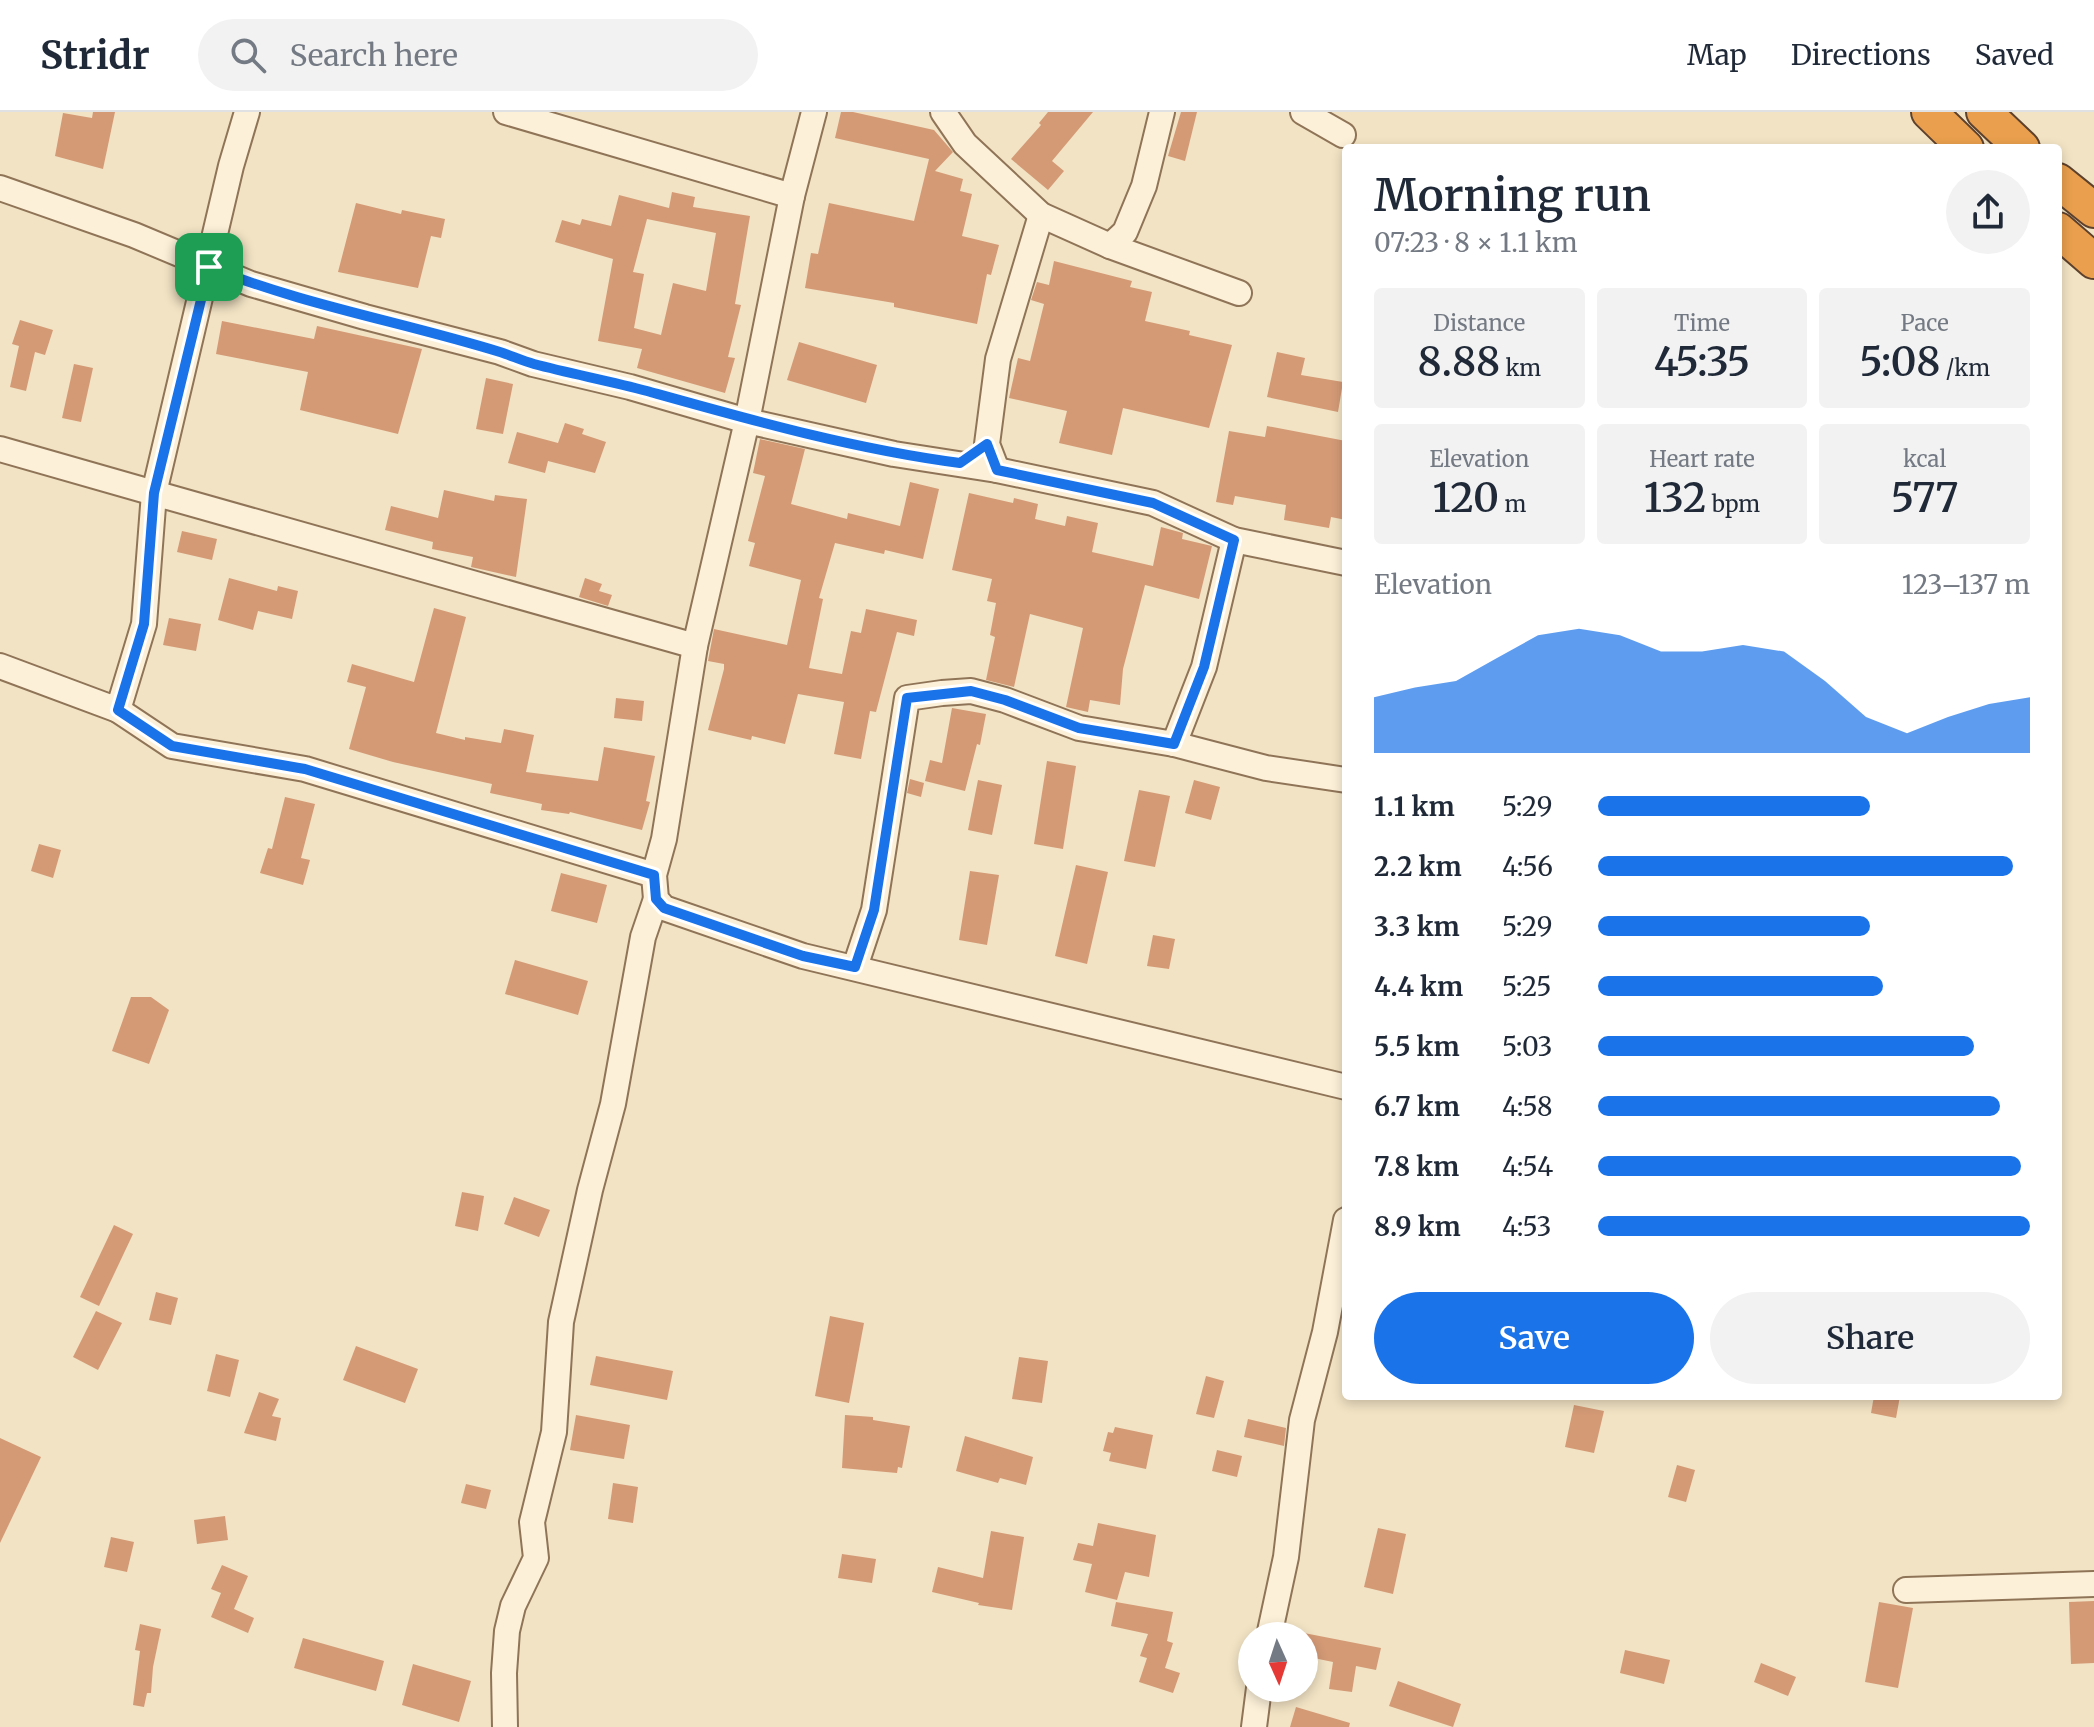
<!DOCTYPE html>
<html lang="en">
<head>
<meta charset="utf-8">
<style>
  body { margin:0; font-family:Merriweather,serif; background:#f2f2f3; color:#1f2937; height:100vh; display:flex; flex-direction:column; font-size:30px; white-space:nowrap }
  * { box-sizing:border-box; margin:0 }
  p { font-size:26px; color:#747a83 }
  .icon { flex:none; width:44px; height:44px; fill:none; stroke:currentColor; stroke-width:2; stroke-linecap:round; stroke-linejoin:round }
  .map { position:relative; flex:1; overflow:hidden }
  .details { position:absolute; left:1342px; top:32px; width:720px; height:1256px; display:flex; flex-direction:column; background:#fff; border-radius:8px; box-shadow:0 4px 12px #0003 }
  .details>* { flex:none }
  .needle { width:52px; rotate:177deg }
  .fabs { position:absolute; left:1238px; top:1510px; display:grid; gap:16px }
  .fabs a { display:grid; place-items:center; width:80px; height:80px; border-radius:50%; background:#fff; box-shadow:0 4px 12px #0003; font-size:40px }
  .pin { position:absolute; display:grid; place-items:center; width:68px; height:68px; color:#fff; margin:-34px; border-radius:16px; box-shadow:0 4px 12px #0006 }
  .round { display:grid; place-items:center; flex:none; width:84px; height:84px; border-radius:42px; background:#f2f2f3 }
  .overview { display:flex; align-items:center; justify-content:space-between; height:136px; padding:0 32px }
  h1 { font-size:44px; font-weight:600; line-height:60px }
  .metrics { display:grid; grid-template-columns:repeat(3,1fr); gap:12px; height:136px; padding:8px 32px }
  .metrics div { display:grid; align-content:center; border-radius:8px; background:#f2f2f3; text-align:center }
  .metrics b { font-size:40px; font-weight:600 }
  .metrics small { font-size:22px; font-weight:400 }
  .metrics p { font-size:22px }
  .chart { height:224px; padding:16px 32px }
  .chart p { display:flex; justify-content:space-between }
  .chart svg { width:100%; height:144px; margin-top:8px; fill:#1a73e8; opacity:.7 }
  .button { display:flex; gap:16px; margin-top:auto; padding:16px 32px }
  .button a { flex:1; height:92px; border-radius:48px; background:#1a73e8; color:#fff; font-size:32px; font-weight:600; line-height:92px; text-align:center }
  .button a+a { background:#f2f2f3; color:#1f2937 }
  ul { padding:0 32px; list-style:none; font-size:26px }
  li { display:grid; grid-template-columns:128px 96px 1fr; align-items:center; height:60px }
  li i { height:20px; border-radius:10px; background:#1a73e8 }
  header { display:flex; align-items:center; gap:48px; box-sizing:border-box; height:112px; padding:0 40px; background:#fff; border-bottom:2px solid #e0e1e3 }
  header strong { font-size:38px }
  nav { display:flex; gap:44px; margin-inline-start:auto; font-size:28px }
  .search { width:560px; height:72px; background:#f2f2f3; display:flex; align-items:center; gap:20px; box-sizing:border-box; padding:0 28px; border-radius:44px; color:#747a83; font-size:30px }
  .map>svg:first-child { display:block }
  .building { fill:#d49a76; fill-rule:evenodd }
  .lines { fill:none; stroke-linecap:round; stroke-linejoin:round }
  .minor-casing { stroke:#8f7458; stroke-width:28 }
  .highway-casing { stroke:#5d412d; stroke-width:38 }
  .minor { stroke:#fcf0d8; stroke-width:24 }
  .highway { stroke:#e99f4d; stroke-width:34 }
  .route-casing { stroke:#fff; stroke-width:16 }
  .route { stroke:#1a73e8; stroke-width:10 }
</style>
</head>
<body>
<header>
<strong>Stridr</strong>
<div class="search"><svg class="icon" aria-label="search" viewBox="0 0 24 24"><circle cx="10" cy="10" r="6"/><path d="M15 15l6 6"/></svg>Search here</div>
<nav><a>Map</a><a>Directions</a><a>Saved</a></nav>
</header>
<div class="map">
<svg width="2094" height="1615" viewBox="0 0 2094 1615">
  <rect width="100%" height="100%" fill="#f2e3c4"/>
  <g class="building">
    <polygon points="93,0 115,0 103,57 55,44 63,1 92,6"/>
    <polygon points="841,0 853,0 934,18 953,40 935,59 963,67 960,79 972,82 962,124 999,133 991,163 987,162 977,212 894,195 894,191 805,176 811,141 818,142 829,91 914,109 929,47 835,26"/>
    <polygon points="1048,0 1093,0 1052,49 1064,59 1048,78 1011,47 1041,13 1039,11"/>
    <polygon points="1181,0 1197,0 1185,49 1168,44"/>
    <path d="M672,80L695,85L693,95L750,104L735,192L741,193L728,245L735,246L725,281L637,256L642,237L598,229L613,147L555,130L562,108L580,113L582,107L611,114L619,83L669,96ZM647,107L716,121L706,179L673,171L661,223L634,216L644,162L633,160Z"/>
    <polygon points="356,91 401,102 402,98 445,107 441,126 431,124 418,176 338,160"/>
    <polygon points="1054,149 1132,169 1130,175 1152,180 1145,209 1190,219 1189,223 1232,233 1209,316 1123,296 1112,343 1059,331 1067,299 1009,286 1018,246 1030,249 1044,192 1031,188 1037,170 1049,173"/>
    <polygon points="20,208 53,218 45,243 35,240 26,279 10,275 19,234 12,232"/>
    <polygon points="222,209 314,227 317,214 422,237 398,322 300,298 308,260 216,242"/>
    <polygon points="799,230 877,253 866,291 787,268"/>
    <polygon points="1277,240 1305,246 1301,263 1343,270 1338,300 1267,285"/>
    <polygon points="74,252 93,256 81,310 62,306"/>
    <polygon points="486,266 513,272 503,322 476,317"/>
    <polygon points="565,311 584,317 582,322 606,330 595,361 548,349 545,361 508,351 517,320 558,331"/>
    <polygon points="1267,314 1346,329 1346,408 1331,405 1329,416 1284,408 1286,393 1235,384 1233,393 1216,390 1229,319 1265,325"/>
    <polygon points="760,327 805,337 791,392 847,407 848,401 900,414 910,370 939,377 923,447 885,438 884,442 835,431 819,486 823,487 809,556 842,562 851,519 861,521 866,497 917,508 914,524 897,520 876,600 870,599 861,647 834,642 844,590 798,582 785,632 752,624 751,628 708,618 724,557 724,552 708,549 714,517 787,533 801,468 749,454 755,431 748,429 765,364 753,361"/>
    <polygon points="444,378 494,389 495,383 527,387 516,465 471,455 473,445 432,437 433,430 385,418 391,394 438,406"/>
    <polygon points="969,381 1013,391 1014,386 1038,392 1035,407 1065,414 1067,404 1098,411 1092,440 1153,454 1161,415 1183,421 1182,427 1212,434 1199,487 1145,473 1123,557 1120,593 1090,588 1088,600 1066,595 1083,516 1030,502 1014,575 986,568 995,525 990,523 996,491 987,489 992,467 952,458"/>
    <polygon points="182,419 217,427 212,448 177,440"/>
    <polygon points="229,466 277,479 278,474 298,479 292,507 258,499 253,518 218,508"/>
    <polygon points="585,466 602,472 599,479 612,483 608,494 579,485"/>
    <polygon points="434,496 466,505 436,621 465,628 465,625 501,631 504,617 534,623 526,660 598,669 604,635 655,644 646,689 650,690 642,718 570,700 569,702 541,698 542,692 490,681 492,672 393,650 349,637 366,575 347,570 352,552 414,570"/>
    <polygon points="169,506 201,512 196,539 163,533"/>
    <polygon points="616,586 644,589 642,609 614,606"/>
    <polygon points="952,596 986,602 980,633 977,632 965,679 925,669 930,648 942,651"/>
    <polygon points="1047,649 1076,654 1063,737 1034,732"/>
    <polygon points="910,667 924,671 921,685 907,681"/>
    <polygon points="978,668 1002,673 992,723 968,718"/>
    <polygon points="1194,668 1220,675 1211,708 1185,701"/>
    <polygon points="1139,678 1170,684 1155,755 1124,749"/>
    <polygon points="285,685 315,692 301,746 310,748 303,773 260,761 268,736 272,737"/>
    <polygon points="39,732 61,738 53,766 31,759"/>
    <polygon points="1076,753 1108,760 1087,852 1055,844"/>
    <polygon points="970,759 999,763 987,833 959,828"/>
    <polygon points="561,761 607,773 597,811 551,799"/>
    <polygon points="1153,823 1175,827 1169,857 1147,854"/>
    <polygon points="515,848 588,869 578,903 505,882"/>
    <polygon points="131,885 151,885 169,898 149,952 112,939"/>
    <polygon points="462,1080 484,1084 478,1119 455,1114"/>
    <polygon points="514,1085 550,1098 539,1125 504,1112"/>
    <polygon points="114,1113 133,1122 99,1194 80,1185"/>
    <polygon points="156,1180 178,1186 171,1213 149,1208"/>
    <polygon points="96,1199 122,1211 98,1258 73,1245"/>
    <polygon points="830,1204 864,1211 849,1291 815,1284"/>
    <polygon points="356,1234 418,1257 405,1291 343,1268"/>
    <polygon points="216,1242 239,1248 230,1285 207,1279"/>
    <polygon points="596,1244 673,1259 667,1288 590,1273"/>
    <polygon points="1019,1245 1048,1249 1042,1291 1012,1287"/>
    <polygon points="1206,1264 1224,1269 1214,1306 1196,1302"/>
    <polygon points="259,1280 279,1287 272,1304 281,1306 276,1329 244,1321"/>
    <polygon points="1874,1284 1900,1284 1896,1306 1871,1301"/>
    <polygon points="1574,1293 1604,1299 1594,1341 1565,1335"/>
    <polygon points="576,1303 630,1313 624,1347 570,1338"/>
    <polygon points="845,1303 873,1305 873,1308 910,1314 902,1356 898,1355 897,1361 842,1356"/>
    <polygon points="1248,1307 1286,1316 1284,1334 1244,1325"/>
    <polygon points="1115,1315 1153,1323 1146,1357 1109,1349 1111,1341 1103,1339 1108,1320 1113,1321"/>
    <polygon points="965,1324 1033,1345 1026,1373 1000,1366 998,1371 956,1359"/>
    <polygon points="0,1326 41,1345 0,1431"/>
    <polygon points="1217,1338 1242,1344 1237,1365 1212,1359"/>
    <polygon points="1677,1353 1695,1358 1686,1390 1668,1385"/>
    <polygon points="613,1371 638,1375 633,1411 608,1407"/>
    <polygon points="466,1372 491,1378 486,1397 461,1391"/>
    <polygon points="225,1404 228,1428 197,1432 194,1408"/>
    <polygon points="1098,1411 1156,1423 1149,1465 1125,1460 1117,1488 1085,1480 1092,1452 1073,1448 1078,1431 1093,1434"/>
    <polygon points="1378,1416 1406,1422 1393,1482 1364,1475"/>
    <polygon points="991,1419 1024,1425 1012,1498 978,1493 979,1491 932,1480 938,1455 983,1466"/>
    <polygon points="111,1425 134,1430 127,1460 104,1455"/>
    <polygon points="842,1442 876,1447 872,1471 838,1466"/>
    <polygon points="222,1453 248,1464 234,1497 254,1506 248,1521 211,1505 221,1481 211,1477"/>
    <polygon points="2094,1489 2094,1551 2071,1552 2069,1490"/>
    <polygon points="1116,1490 1173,1500 1167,1529 1173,1531 1165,1556 1180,1561 1173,1581 1139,1570 1147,1546 1140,1544 1148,1522 1111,1514"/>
    <polygon points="1879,1490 1913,1496 1898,1576 1865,1570"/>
    <polygon points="140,1512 161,1517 153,1555 151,1581 147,1581 144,1595 133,1593 140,1539 135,1538"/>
    <polygon points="1304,1521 1381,1536 1376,1558 1356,1554 1352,1580 1329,1577 1333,1550 1304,1544"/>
    <polygon points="303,1526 384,1549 376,1579 294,1556"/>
    <polygon points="1625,1538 1670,1548 1664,1572 1620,1561"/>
    <polygon points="1761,1551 1796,1565 1788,1584 1754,1570"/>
    <polygon points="413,1552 471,1569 459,1610 402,1593"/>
    <polygon points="1398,1569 1461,1592 1453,1615 1389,1594"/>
    <polygon points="1296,1595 1350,1611 1349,1615 1290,1615"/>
  </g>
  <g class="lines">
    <g class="minor-casing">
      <g id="minor">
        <polyline points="506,0 792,84"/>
        <polyline points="814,0 792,84 747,309 695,534 664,727 654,763 656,787 664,796 803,844 1346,975"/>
        <polyline points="943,0 965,32 1041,103 1110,134 1239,181"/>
        <polyline points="1303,0 1343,23"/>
        <polyline points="0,76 134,123 251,172 365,205 500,240 533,252 630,275 747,309 894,342 997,358 1153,391 1234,428 1346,451"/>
        <polyline points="1110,134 1125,120 1144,74 1162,0"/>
        <polyline points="0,337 154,381 231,54 247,0"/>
        <polyline points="997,358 987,332 998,247 1041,103"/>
        <polyline points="0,554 118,598 144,512 154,381 695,534"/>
        <polyline points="118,598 172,634 305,657 654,763"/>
        <polyline points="1174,632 1204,555 1234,428"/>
        <polyline points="855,855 874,798 907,586 942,581 971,579 1005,588 1079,616 1174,632 1266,656 1346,668"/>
        <polyline points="1906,1478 2094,1472"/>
        <polyline points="1269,1524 1286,1445 1302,1308 1325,1220 1346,1108"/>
        <polyline points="505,1615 504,1561 507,1519 513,1494 536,1446 532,1410 554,1320 561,1210 590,1078 613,992 643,825 656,787"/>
        <polyline points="1254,1615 1259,1576"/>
      </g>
    </g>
    <g class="highway-casing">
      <g id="highway">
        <polyline points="1929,0 1966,36"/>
        <polyline points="1984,0 2022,36"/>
        <polyline points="2058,69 2094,98"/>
        <polyline points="2058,118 2094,149"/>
      </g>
    </g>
    <use href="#minor" class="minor"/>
    <use href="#highway" class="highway"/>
  </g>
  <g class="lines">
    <g class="route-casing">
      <path id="route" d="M209,155C303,193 403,210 500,240C512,244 523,249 534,252C572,262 610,269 647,279C751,308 853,337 960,351L987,332L997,358L1153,391L1234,428L1204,555L1174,632L1079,616L1005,588L971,579L907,586L874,798L855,855L803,844L664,796L656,787L654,763L305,657L172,634L118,598L144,512L154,381Z"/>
    </g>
    <use href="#route" class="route"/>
  </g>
</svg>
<div class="fabs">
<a><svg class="needle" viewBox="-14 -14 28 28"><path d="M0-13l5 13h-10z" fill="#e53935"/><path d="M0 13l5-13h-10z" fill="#747a83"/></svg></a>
</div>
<div class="pin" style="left:209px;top:155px;background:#1e9e55"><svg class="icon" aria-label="arrive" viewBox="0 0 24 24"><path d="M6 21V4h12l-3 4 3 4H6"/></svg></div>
<section class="details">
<div class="overview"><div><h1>Morning run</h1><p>07:23 · 8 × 1.1 km</p></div><a class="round"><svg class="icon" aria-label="share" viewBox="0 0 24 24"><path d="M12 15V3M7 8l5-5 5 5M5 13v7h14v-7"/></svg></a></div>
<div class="metrics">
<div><p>Distance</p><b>8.88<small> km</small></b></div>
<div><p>Time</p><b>45:35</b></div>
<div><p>Pace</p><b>5:08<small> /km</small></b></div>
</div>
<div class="metrics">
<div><p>Elevation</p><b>120<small> m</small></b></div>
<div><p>Heart rate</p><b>132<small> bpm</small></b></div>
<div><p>kcal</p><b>577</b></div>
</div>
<div class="chart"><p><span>Elevation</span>123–137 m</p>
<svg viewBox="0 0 160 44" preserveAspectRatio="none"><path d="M0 44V27L10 24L20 22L30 15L40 8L50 6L60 8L70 13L80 13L90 11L100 13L110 22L120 33L130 38L140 33L150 29L160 27V44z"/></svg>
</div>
<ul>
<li><b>1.1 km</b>5:29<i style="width:63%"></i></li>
<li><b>2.2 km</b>4:56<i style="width:96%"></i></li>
<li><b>3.3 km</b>5:29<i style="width:63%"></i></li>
<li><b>4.4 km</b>5:25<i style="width:66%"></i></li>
<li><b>5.5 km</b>5:03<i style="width:87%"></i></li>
<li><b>6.7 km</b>4:58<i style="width:93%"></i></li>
<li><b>7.8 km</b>4:54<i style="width:98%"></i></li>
<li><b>8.9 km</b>4:53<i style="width:100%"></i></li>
</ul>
<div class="button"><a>Save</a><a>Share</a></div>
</section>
</div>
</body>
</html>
